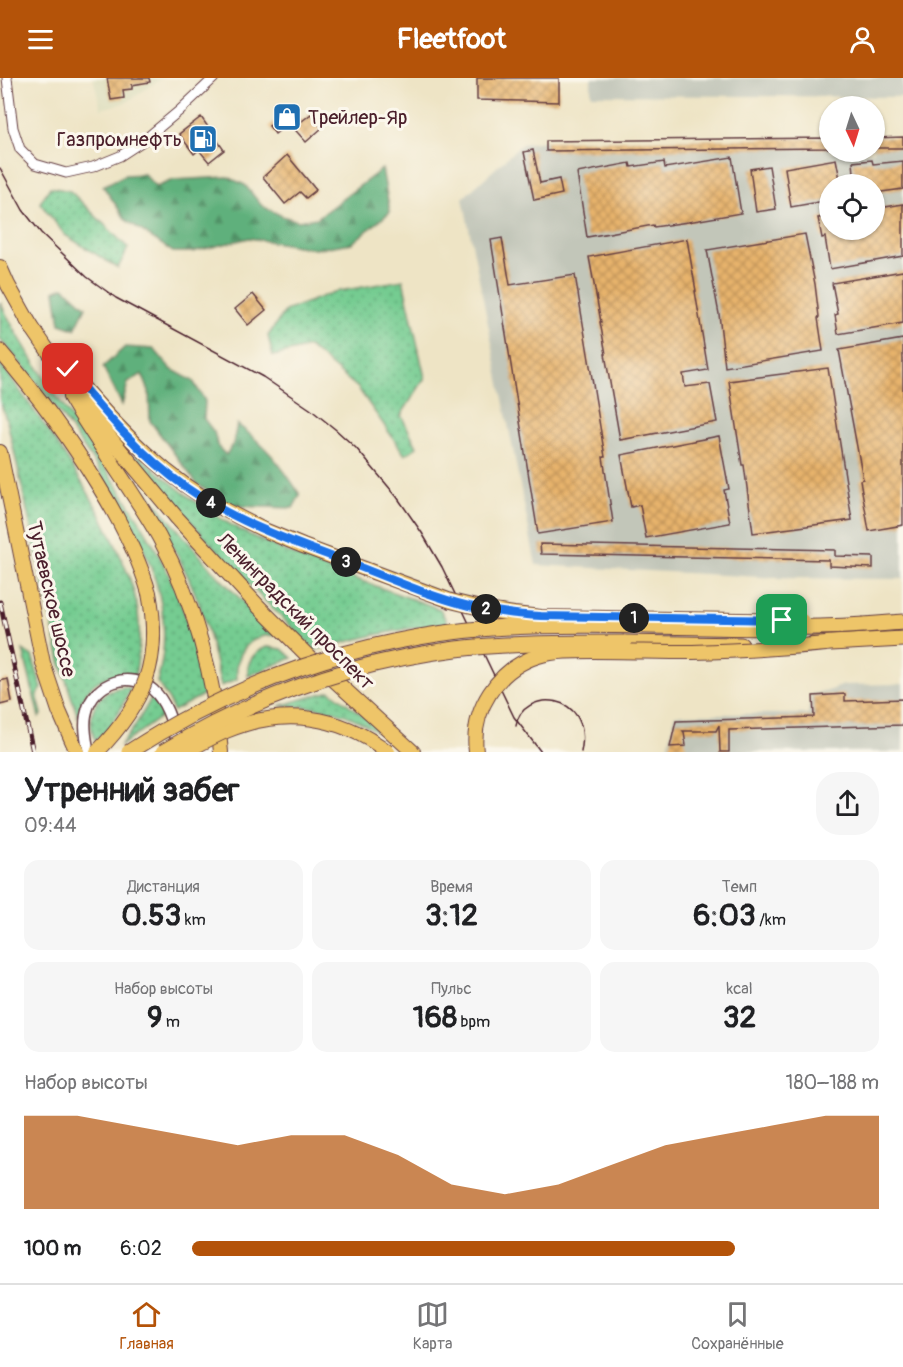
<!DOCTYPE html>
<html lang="ru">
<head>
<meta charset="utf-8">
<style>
  body { margin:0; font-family:Pangolin,sans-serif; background:#f6f6f6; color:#202124; height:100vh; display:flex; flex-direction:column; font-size:22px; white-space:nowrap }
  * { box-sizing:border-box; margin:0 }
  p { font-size:20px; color:#757577 }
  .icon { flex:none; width:33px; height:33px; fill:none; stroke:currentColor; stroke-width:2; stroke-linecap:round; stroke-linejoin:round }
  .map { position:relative; height:674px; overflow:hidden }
  .sheet { display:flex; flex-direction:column; background:#fff; flex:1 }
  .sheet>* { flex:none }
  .needle { width:39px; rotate:176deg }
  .buttons { position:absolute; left:819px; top:18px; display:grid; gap:12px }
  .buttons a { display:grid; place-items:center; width:66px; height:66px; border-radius:50%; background:#fff; box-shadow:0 2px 4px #0004; font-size:30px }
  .pin { position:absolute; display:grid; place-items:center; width:51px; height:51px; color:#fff; margin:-26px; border-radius:12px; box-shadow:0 3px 9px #0006 }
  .km { position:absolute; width:30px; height:30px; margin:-15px; border-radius:50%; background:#222; color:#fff; font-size:16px; line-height:30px; text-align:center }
  .round { display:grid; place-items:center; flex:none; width:63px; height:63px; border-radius:24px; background:#f6f6f6 }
  .overview { display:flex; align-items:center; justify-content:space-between; height:102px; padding:0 24px }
  h1 { font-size:33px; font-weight:800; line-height:45px }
  .figures { display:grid; grid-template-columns:repeat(3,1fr); gap:9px; height:102px; padding:6px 24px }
  .figures div { display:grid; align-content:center; border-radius:15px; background:#f6f6f6; text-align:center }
  .figures b { font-size:30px; font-weight:800 }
  .figures small { font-size:16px; font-weight:400 }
  .figures p { font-size:16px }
  .chart { height:168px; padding:12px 24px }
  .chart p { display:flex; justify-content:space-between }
  .chart svg { width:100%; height:108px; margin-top:6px; fill:#b45309; opacity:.7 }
  ul { padding:0 24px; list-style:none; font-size:20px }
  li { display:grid; grid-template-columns:96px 72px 1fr; align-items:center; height:45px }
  li i { height:15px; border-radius:8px; background:#b45309 }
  header { display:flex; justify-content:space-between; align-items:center; height:78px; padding:0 24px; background:#b45309; color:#fff; font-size:27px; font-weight:800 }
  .tabs { display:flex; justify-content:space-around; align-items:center; height:84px; border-top:2px solid #e0e0e0; background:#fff; font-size:16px; color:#757577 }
  .tabs a { display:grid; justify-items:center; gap:3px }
  .tabs .current { color:#b45309 }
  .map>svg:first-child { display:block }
  .built { fill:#ddddbc }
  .industrial { fill:#c2c6b9; fill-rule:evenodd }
  .grass { fill:url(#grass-dots); stroke:#5f765e; stroke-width:1.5 }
  .forest { fill:url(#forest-firs); stroke:#546853; stroke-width:1.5 }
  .building { fill:url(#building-cross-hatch) }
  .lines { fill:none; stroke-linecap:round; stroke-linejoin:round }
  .minor-casing { stroke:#633d42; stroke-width:11 }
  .tertiary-casing { stroke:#633d42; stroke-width:13 }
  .primary-casing { stroke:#633d42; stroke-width:16 }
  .trunk-casing { stroke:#633d42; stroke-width:17 }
  .minor { stroke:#fff; stroke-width:9 }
  .tertiary { stroke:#fff; stroke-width:10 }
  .primary { stroke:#eec569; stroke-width:14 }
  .trunk { stroke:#eec569; stroke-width:15 }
  .tram { stroke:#4a1f2b; stroke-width:1.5 }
  .rail-casing { stroke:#4a1f2b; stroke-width:5 }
  .rail { stroke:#fbf7ec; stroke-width:3; stroke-dasharray:9; stroke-linecap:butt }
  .primary-bridge-casing { stroke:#633d42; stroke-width:16; stroke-linecap:butt }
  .trunk-bridge-casing { stroke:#633d42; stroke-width:17; stroke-linecap:butt }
  .primary-bridge { stroke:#eec569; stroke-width:14 }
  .trunk-bridge { stroke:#eec569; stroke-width:15 }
  .route-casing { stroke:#fff; stroke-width:12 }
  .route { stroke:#1a73e8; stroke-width:8 }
  .labels { text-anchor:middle; stroke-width:6; stroke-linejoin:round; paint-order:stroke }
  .poi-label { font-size:20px; fill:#4a1f2b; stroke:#fbf7ec; text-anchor:start }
  .street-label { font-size:20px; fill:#4a1f2b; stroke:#fbf7ec }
</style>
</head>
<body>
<header><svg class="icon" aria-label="menu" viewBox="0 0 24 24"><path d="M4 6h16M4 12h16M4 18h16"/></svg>Fleetfoot<svg class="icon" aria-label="person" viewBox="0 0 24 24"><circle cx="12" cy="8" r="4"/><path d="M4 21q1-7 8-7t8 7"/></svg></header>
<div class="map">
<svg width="903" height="674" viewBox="0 0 903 674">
  <defs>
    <pattern id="grass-dots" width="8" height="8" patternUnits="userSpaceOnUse" patternTransform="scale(1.5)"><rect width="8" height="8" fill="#74cc91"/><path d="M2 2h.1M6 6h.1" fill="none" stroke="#61a577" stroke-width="1.8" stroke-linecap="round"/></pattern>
    <pattern id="forest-firs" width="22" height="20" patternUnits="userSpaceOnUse" patternTransform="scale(1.5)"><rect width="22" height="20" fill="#5fb07b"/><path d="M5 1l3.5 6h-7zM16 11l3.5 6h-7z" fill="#508f65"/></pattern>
    <pattern id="building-cross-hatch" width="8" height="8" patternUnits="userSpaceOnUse" patternTransform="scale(1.5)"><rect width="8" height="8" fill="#e7b36c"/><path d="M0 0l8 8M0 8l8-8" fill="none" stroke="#bd9159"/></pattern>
  </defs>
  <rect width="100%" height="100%" fill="#fbf7ec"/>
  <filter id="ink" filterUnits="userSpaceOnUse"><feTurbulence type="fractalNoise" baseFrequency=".0167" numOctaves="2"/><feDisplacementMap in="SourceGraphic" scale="12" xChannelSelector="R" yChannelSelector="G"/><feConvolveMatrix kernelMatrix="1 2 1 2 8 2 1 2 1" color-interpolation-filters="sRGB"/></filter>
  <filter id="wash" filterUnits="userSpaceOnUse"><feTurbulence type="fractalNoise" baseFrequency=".008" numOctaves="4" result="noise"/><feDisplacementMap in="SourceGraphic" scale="24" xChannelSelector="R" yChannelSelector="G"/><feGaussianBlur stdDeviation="1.35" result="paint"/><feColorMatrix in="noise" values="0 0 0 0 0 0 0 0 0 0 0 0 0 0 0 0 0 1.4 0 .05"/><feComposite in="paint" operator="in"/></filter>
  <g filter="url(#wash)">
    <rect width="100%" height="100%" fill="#eee4c5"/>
    <polygon class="built" points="93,0 162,0 127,24 101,31"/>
    <g class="industrial">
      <polygon points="591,0 903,0 903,19 591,17"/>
      <path d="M875,59H903V501L780,500L536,487L463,120L522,66L546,63L829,60L830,74H874ZM830,106H874V152H830Z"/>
      <polygon points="903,606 903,674 667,674 675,636 808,636 811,616 828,613 844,607"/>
    </g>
    <g class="grass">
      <polygon points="50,109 70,113 128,170 118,190 65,157 40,125"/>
      <polygon points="403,202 425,300 401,337 417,369 405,377 358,310 309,269 273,278 268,258 285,233 334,214"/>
      <path d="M0,224C46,316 117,394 164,487C184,527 198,572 203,617L173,633L169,622L157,604C178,533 148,471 111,411C90,377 67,345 43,313C32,299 20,285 9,271C6,268 1,264 0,260C0,255 0,231 0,224Z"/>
      <path d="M0,285C42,343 85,401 115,466C125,488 135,510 138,535C141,556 139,577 135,598C103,593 82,607 78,640L60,583L17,386L7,343L0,323Z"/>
      <path d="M134,373C168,403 203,433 244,454C307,486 374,507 440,531L448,546L406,551L370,558L315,572L264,522L208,463L137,381Z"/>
      <path d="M124,387L212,492L276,557C271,558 266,557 261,559C242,564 235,584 237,601L221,608C214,577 207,545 195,515C177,470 150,428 124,387Z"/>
      <path d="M268,569L282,571L292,580L248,598C246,584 254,573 268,569Z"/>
      <polygon points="23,572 32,578 42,610 37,617 42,636 39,639"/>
      <path d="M124,609L131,610C122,629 112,650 95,663C85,637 95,613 124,609Z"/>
      <path d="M330,613L368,641L395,666C354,636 330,627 279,628Z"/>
      <polygon points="152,619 162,638 119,669 135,648"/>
    </g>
    <g class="forest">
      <polygon points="382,91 390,134 352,165 315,171 249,160 192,174 173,174 126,142 103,108 125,97 144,96 156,109 173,102 228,99 245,107 262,128 282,138 298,143 317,140"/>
      <polygon points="64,209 86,229 75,251 60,246 55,213"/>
      <path d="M125,269L154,271L171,291L193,303L205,323L204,341L214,354L218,369L226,377L233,366L237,346C266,368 281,386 300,417L293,430L230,428L197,406L150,343L149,313L142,296L128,305L122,327L103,289Z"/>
    </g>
    <g id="blocks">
      <g class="building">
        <polygon points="107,0 149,0 150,4 132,7 132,11 123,12 124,20 111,22"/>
        <polygon points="477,0 559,0 559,24 477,22"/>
        <polygon points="291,30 302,43 311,36 322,50 306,64 289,45 275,56 269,48"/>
        <polygon points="201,39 224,72 209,84 199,72 194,76 179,56"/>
        <polygon points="903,59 903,70 874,70 874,60"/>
        <polygon points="830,60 830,70 546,73 546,63"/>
        <polygon points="533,72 540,105 559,101 562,116 534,122 524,74"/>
        <polygon points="287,77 316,112 306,120 300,114 285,126 263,99"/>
        <polygon points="732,79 741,135 688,144 654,149 653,147 587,159 577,95 630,85 631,89 664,84 665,90"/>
        <polygon points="836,81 841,106 830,106 830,122 791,129 785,90"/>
        <polygon points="872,82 873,86 903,83 903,111 874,115 874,106 855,106 853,84"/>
        <polygon points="769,88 776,131 756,134 750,91"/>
        <polygon points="903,126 903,178 830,191 825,159 822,160 818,140 830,139 830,152 848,152 849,157 862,155 861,152 874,152 874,131"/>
        <polygon points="805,156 815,206 819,239 818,240 823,273 725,289 719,236 707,172"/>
        <polygon points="502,160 510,207 575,197 605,379 603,379 613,444 538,456 491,162"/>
        <polygon points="687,161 696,213 695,213 708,292 683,296 685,309 710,306 717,344 620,362 605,276 606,276 600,244 601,244 589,179"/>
        <polygon points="903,193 903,245 838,256 835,237 838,236 832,205"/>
        <polygon points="253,216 266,232 248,247 235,231"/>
        <polygon points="903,261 903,447 869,453 860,402 863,401 839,272"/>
        <polygon points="828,290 852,442 753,455 744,387 742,387 729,303"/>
        <polygon points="719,358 729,411 724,412 730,445 646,460 640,427 631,429 621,377"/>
        <polygon points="540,466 835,472 835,478 873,479 873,490 829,488 829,482 541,476"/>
        <polygon points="8,601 12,624 0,627 0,603"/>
        <polygon points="845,616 845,623 903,621 903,647 729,652 729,674 720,674 719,647 716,653 683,653 684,654 686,668 670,669 676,643 814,639 813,618"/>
      </g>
    </g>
  </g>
  <g filter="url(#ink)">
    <use href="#blocks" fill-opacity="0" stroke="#633d42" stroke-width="1.5"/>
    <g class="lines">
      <g class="minor-casing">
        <polyline id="minor" points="7,0 13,50 20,71 35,86 66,95 93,89 120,78 143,63 179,33 214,0"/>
      </g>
      <g class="tertiary-casing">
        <path id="tertiary" d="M89,674C86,661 83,646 87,633C94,604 131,592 153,612C169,626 173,651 179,671"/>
      </g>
      <g class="primary-casing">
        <g id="primary">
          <polyline points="0,189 8,207 32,250"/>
          <polyline points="27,242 96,343 177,440 259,529 308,578 413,674"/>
          <path d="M0,273C36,315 69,359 98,407C119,441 138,476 149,515"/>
          <path d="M80,306C123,356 167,401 225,432"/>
          <path d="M70,319C98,367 132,411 159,459C194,523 215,601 221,674"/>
          <polyline points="0,374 43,585 59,633 77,674"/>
        </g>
      </g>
      <g class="trunk-casing">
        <g id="trunk">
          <polyline points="864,547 903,544"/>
          <polyline points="624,565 741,567"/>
          <polyline points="813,566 903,561"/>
        </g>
      </g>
      <use href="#minor" class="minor"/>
      <use href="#tertiary" class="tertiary"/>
      <use href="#primary" class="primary"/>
      <use href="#trunk" class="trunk"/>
      <g class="tram">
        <polyline points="0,90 23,132 41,155 87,199 116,220 263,299 310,331 335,351 356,370 397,419 422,455 442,489 514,639 541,674"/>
        <path d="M516,648C521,610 594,612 581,674"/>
      </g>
      <g class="rail-casing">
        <polyline id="rail" points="0,524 33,674"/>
      </g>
      <use href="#rail" class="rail"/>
      <g class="primary-bridge-casing">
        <g id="primary-bridge">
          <polyline points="225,432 264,452 303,468 451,523 493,533 514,536 541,539 802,543"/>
          <path d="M97,674C145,625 162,582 149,515"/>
          <path d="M185,674C198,667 212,659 226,653C283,629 340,637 388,674"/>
          <path d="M476,674C471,632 497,591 538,578C555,573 575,573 593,573C626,573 660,574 693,574C738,573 782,570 826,566"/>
        </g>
      </g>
      <g class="trunk-bridge-casing">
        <g id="trunk-bridge">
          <path d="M129,674C238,603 361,560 491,550C615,542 740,555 864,547"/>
          <path d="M163,674C253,620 352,584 456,571C512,565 568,565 624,565"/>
        </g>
      </g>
      <use href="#primary-bridge" class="primary-bridge"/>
      <use href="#trunk-bridge" class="trunk-bridge"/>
    </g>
  </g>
  <g class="lines" filter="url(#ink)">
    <g class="route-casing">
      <path id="route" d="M68,291C104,334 141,378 187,410C237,445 296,465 352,486C391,501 429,518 469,528C492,533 516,537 541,538L782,542"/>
    </g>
    <use href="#route" class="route"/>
  </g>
  <defs>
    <g id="shop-square" transform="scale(1.5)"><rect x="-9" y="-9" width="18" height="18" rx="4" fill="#1f6fb2" stroke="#fbf7ec"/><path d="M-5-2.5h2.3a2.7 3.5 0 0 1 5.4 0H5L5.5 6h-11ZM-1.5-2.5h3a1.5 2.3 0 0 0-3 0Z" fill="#fff"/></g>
    <g id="fuel-square" transform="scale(1.5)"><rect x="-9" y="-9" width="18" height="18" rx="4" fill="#1f6fb2" stroke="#fbf7ec"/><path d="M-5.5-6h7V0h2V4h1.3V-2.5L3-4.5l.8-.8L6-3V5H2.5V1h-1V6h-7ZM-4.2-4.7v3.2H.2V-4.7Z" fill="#fff"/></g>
  </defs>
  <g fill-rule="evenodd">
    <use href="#shop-square" x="287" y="39"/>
    <use href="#fuel-square" x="203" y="61"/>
  </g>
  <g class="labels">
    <g class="poi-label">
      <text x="308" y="46">Трейлер-Яр</text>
      <text x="182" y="68" text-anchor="end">Газпромнефть</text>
    </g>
    <g class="street-label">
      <text transform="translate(52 521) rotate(77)" y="7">Тутаевское шоссе</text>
      <text transform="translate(296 533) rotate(45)" y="7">Ленинградский проспект</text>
    </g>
  </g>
</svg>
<div class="buttons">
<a><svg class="needle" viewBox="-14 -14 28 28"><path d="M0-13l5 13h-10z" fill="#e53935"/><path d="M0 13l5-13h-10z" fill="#757577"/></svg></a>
<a><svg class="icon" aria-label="locate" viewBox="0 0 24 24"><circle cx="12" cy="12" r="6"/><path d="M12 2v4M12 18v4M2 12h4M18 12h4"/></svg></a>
</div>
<div class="pin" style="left:782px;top:542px;background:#1e9e55"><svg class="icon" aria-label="arrive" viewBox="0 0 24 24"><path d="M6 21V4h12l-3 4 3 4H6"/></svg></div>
<div class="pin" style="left:68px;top:291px;background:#d93025"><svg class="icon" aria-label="check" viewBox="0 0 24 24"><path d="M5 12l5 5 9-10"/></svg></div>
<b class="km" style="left:634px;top:540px">1</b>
<b class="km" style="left:486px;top:531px">2</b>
<b class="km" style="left:346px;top:484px">3</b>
<b class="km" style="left:211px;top:425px">4</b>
</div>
<section class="sheet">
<div class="overview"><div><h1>Утренний забег</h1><p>09:44</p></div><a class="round"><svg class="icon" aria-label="share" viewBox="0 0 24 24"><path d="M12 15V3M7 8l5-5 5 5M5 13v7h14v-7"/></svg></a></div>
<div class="figures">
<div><p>Дистанция</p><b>0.53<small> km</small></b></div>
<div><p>Время</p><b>3:12</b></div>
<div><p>Темп</p><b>6:03<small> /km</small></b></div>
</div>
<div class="figures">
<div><p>Набор высоты</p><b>9<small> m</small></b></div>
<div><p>Пульс</p><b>168<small> bpm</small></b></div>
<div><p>kcal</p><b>32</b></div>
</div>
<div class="chart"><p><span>Набор высоты</span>180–188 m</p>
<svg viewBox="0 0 160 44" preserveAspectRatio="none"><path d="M0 44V6L10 6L20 10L30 14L40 18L50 14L60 14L70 22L80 34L90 38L100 34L110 26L120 18L130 14L140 10L150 6L160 6V44z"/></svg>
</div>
<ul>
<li><b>100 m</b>6:02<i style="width:79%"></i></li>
</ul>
</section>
<nav class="tabs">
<a class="current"><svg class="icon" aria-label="home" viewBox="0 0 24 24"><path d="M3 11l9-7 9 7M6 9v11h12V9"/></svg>Главная</a>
<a><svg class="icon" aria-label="map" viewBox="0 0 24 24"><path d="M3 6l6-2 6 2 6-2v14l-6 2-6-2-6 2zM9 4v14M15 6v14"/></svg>Карта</a>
<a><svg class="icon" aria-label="saved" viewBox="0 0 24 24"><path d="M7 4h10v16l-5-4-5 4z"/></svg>Сохранённые</a>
</nav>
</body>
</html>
